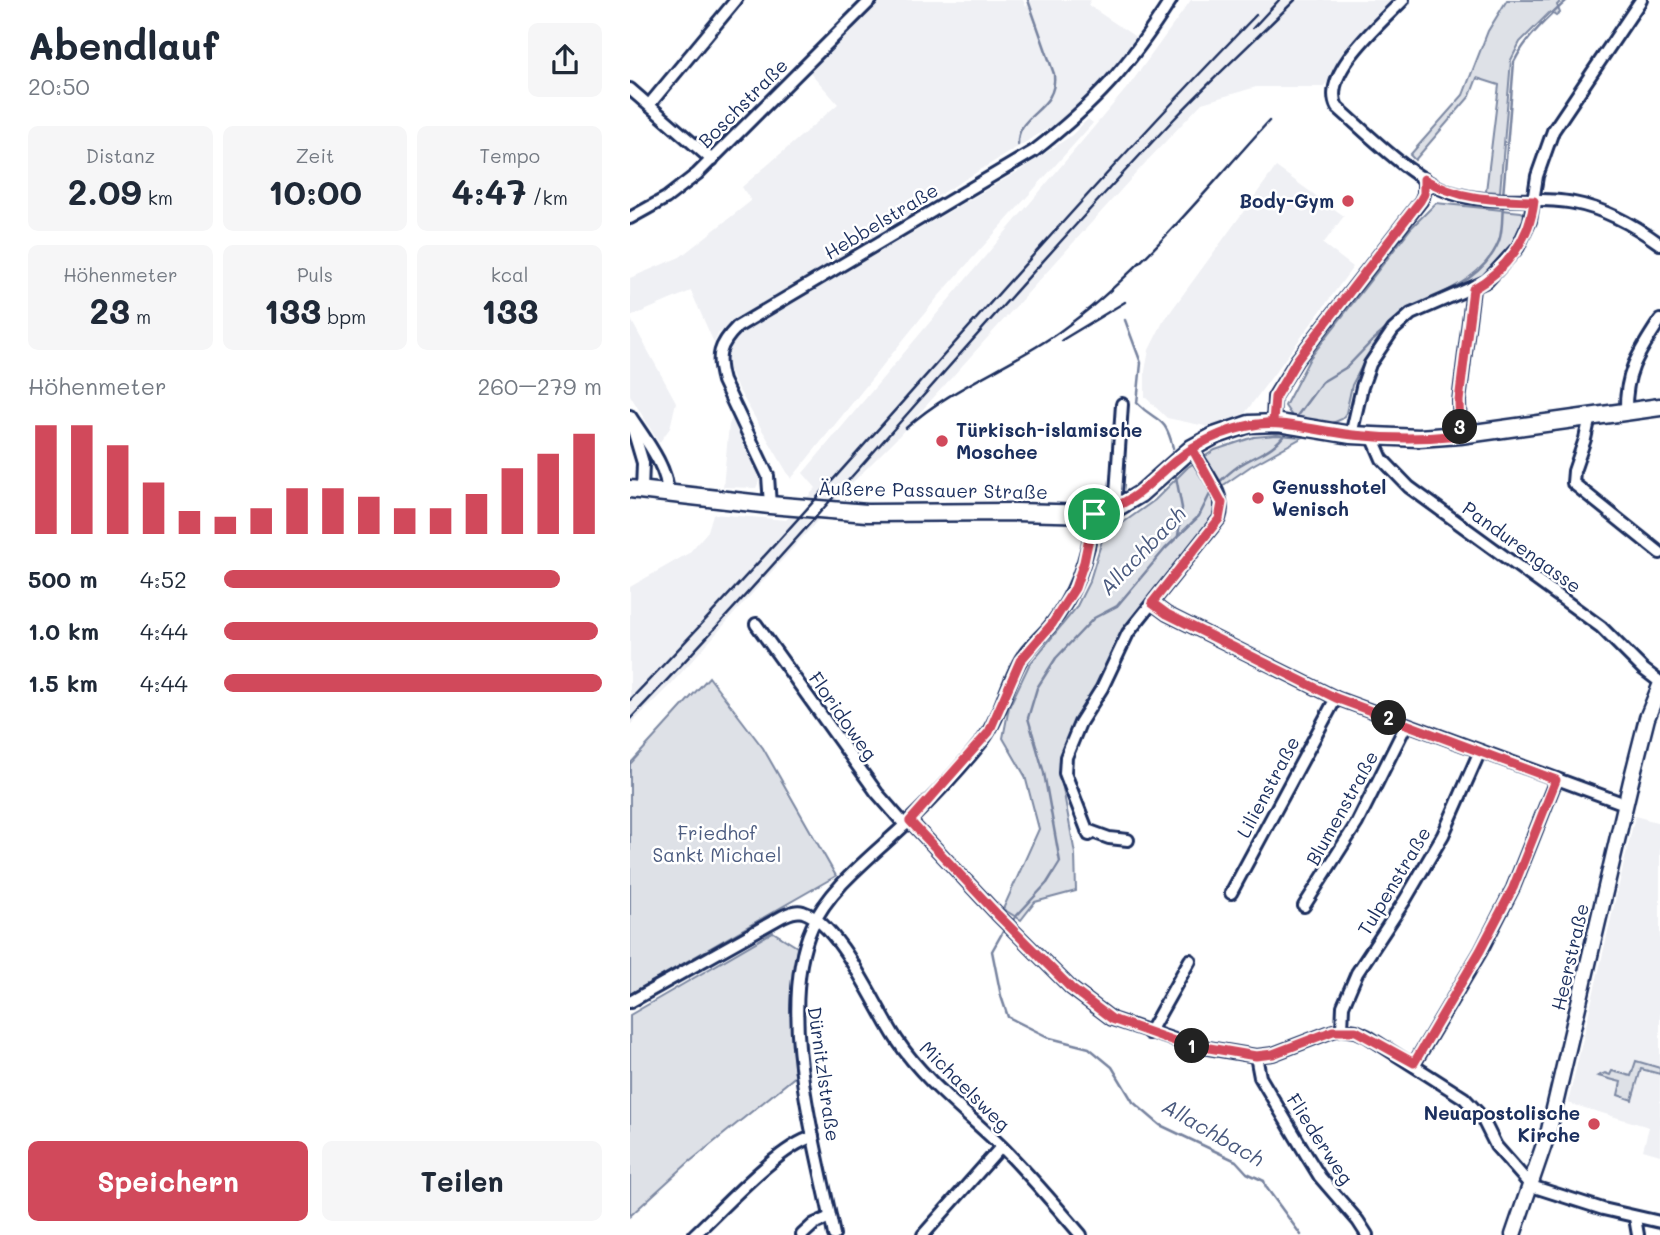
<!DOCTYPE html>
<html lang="de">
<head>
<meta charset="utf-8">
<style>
  body { margin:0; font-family:Mali,sans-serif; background:#f6f6f7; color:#1f2937; height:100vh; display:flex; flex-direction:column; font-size:26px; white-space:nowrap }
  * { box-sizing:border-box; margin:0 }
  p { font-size:23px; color:#747a83 }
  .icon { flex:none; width:38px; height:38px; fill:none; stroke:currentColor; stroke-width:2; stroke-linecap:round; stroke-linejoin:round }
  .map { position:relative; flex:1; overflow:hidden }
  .drawer { display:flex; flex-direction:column; background:#fff; width:630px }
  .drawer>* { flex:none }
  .pin { position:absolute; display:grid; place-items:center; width:60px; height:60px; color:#fff; margin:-30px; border:4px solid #fff; border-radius:50%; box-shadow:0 2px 7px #0007 }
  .km { position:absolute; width:35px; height:35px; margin:-18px; border-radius:50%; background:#222; color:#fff; font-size:19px; line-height:35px; text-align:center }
  .round { display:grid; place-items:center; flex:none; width:74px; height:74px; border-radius:10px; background:#f6f6f7 }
  .headline { display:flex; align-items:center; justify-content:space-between; height:119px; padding:0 28px }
  h1 { font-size:38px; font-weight:700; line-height:52px }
  .metrics { display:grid; grid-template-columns:repeat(3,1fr); gap:10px; height:119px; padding:7px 28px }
  .metrics div { display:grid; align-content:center; border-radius:10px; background:#f6f6f7; text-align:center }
  .metrics b { font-size:35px; font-weight:700 }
  .metrics small { font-size:19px; font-weight:400 }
  .metrics p { font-size:19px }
  .chart { height:196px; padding:14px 28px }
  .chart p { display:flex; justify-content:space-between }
  .chart svg { width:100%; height:126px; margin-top:7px; stroke:#d1495b; stroke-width:6 }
  .action { display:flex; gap:14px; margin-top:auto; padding:14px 28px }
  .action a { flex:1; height:80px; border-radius:10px; background:#d1495b; color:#fff; font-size:28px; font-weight:700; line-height:80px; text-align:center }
  .action a+a { background:#f6f6f7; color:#1f2937 }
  ul { padding:0 28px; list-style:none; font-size:23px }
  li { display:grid; grid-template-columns:112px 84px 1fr; align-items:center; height:52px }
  li i { height:18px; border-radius:9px; background:#d1495b }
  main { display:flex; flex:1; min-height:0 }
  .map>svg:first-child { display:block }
  .built { fill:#eff0f4 }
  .green { fill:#dee1e7; stroke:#7c88a2; stroke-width:2 }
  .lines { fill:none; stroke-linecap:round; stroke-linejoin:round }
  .stream { stroke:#77839f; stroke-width:2.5 }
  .minor-casing { stroke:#1b2f5e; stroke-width:16 }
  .tertiary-casing { stroke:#1b2f5e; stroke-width:19 }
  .secondary-casing { stroke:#1b2f5e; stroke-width:21 }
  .minor { stroke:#fff; stroke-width:10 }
  .tertiary { stroke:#fff; stroke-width:14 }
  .secondary { stroke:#fff; stroke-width:16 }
  .rail { stroke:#1b2f5e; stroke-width:2.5 }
  .route-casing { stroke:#fff; stroke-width:14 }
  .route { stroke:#d1495b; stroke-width:9 }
  .poi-dot { fill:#d1495b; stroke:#fff; stroke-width:2.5 }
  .labels { text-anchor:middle; stroke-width:5; stroke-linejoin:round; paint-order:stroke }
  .street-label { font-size:19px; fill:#1b2f5e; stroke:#fff }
  .poi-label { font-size:19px; font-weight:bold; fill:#1b2f5e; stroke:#fff; text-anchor:end }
  .park-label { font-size:19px; fill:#4c5c80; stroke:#fff }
  .water-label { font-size:21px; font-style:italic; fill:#49597e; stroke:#fff }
</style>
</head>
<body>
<main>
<section class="drawer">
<div class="headline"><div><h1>Abendlauf</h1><p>20:50</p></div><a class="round"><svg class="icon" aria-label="share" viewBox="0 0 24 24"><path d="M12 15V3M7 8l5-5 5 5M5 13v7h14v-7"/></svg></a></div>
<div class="metrics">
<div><p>Distanz</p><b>2.09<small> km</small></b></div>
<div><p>Zeit</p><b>10:00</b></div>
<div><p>Tempo</p><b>4:47<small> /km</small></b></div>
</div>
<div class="metrics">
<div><p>Höhenmeter</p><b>23<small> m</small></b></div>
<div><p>Puls</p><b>133<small> bpm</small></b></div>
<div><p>kcal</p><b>133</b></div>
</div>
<div class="chart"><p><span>Höhenmeter</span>260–279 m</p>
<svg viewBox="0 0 160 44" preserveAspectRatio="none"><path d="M5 44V6M15 44V6M25 44V13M35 44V26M45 44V36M55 44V38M65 44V35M75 44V28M85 44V28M95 44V31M105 44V35M115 44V35M125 44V30M135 44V21M145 44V16M155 44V9"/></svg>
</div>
<ul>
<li><b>500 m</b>4:52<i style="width:89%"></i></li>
<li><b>1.0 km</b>4:44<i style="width:99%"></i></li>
<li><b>1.5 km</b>4:44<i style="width:100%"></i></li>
</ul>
<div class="action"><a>Speichern</a><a>Teilen</a></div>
</section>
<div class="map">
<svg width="1030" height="1235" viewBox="0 0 1030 1235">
  <rect width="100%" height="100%" fill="#fff"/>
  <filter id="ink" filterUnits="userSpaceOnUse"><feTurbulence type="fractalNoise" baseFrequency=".0143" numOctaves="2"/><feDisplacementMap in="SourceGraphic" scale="14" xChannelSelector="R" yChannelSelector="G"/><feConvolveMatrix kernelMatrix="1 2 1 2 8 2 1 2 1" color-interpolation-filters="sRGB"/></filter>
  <g filter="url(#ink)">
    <g class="built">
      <polygon points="251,0 393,0 396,7 401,0 461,0 458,5 507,38 466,88 425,124 97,326 88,334 84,343 61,291 0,317 0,278 50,257 121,201 112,187 208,104 179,71"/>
      <polygon points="561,0 770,0 731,41 693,87 626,87 572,103 518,160 267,438 215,490 42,683 0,725 0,587 59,553 78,531 83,514 156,520 186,488 173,473 501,83"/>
      <polygon points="458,119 463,123 307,298 161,479 104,382 98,367 98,355 103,344 112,333 394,168 442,135"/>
      <polygon points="646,167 714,216 693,244 723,267 615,413 580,427 537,418 515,397 515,371 519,350 533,322"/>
      <polygon points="0,318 46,402 40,428 29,443 0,395"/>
      <polygon points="103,415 132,475 126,488 93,487 99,425"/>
      <polygon points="1005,816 1030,823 1030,1155 1013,1150 1019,1127 938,1103"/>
    </g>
    <g class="green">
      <polygon points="877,0 932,0 927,5 930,13 926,16 920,12 890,42 881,60 870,192 856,191 869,85 847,78 840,96 785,160 780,155 833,95 858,31"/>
      <polygon points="806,203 891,212 896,215 887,241 861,272 846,282 773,316 753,334 734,362 722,385 716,413 712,419 698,425 662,416 655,406 680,358 781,228"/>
      <polygon points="647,435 673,437 621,466 582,493 587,504 585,515 495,633 431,756 430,772 445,854 446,891 405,902 391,920 373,909 409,829 395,776 373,738 379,707 399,665 446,608 460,580 473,537 525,500 558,467 585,450 624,437"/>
      <polygon points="79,677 133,748 206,876 0,994 0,764"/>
      <polygon points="143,932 167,947 160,1007 167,1075 58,1163 0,1216 0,1015"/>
      <polygon points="1006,1061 1030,1068 1030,1074 1011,1069 1002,1100 988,1095 991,1082 968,1076 975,1073 980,1075 982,1071 1001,1076"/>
    </g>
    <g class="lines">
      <g class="stream">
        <path d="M388,145C386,112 428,112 424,74L398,0"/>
        <path d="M873,196L884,62C897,36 917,19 937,0"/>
        <path d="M786,306C817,291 855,277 869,241C873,230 872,215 873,203"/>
        <path d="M495,320L511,363L507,403C526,423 535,414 543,448"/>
        <polyline points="664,420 692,382 717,367 741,342 777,311"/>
        <polyline points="546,477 552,508 548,536"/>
        <path d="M588,483C595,477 602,470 610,465C628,454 645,450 657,431"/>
        <polyline points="380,923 417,883 430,862 414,773 398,718 407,688 426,658 464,618 487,606 535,549 569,516 583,488"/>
        <polyline points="375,928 362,951 371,996 378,1017 420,1038 459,1048 482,1067 503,1102 530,1125 606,1161 617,1173 634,1181 636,1187 671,1235"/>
      </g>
      <g class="minor-casing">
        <g id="minor">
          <path d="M773,0C751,23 690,74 707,107C737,133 784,181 822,193C862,206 903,195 944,203C976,209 1004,225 1030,244"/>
          <polyline points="0,89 82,160"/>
          <polyline points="19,105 106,0"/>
          <polyline points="0,218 36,198 67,174 241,0"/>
          <path d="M996,411C995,371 1009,353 1030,320"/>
          <path d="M0,416C13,436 40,470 37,494"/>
          <polyline points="960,416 955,439 944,471 943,483 1030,553"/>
          <polyline points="643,422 644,397 667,360 791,201 794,194 794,179"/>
          <polyline points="2,426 13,463 12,491"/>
          <polyline points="721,435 732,387 740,364 763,330 781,314 857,281 888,247 900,221 907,176 923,131 1011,0"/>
          <polyline points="830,435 829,401 843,289"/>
          <polyline points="742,436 752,459 779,487 971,627 1013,669 1030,682"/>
          <path d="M140,505L138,476L93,381C86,356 89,345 107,327L404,151C466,103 499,66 541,0"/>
          <polyline points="485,509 492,404"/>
          <polyline points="522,603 537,614 706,698 995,804"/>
          <polyline points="126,624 247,793 275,825"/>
          <polyline points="280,821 368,915 441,988 482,1019 560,1045 626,1056 643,1054 703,1031 712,1029 726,1031 737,1036 834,1098 851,1116 866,1146 901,1186 973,1209 1030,1222"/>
          <polyline points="457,830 479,838 498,840"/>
          <path d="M459,835L435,773L436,757L450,723L472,688L498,633L589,519C598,495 573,470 562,448"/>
          <polyline points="601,893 706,698"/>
          <polyline points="674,906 727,823 776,725"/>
          <path d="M0,1002L153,916C160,913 166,910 173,912C210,924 245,1007 267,1040C294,1081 337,1113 372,1147C400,1175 425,1205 451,1235"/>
          <polyline points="712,1029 713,1006 727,973 775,900 813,835 850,751"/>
          <polyline points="519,1033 560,960"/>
          <polyline points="626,1056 630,1077 677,1156 690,1177 728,1221 737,1235"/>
          <polyline points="784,1064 851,951 883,888 926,780"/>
          <polyline points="1005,1218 1008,1235"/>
          <path d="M64,1235C91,1210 150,1145 183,1137"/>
          <polyline points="172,1235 184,1224 200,1217"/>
          <path d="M204,1235C187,1148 145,1010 182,927C199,887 247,852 278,822C304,797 331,768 353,740C370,717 376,687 389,663C396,649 410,638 420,626C446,594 459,555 464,514"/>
          <polyline points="293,1235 371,1147"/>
        </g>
      </g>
      <g class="tertiary-casing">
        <polyline id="tertiary" points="883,1235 919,1130 1001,781 1017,718 1030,686"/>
      </g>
      <g class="secondary-casing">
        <polyline id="secondary" points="0,489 140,505 237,513 385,512 464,514 485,509 510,494 562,448 584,436 619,424 649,423 721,435 789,438 830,435 1030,407"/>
      </g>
      <use href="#minor" class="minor"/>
      <use href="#tertiary" class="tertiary"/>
      <use href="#secondary" class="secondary"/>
      <g class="rail">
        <polyline points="623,28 649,0"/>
        <polyline points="432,340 495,302"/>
        <path d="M276,428C321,387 380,367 429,332C508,276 573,193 639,121"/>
        <path d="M0,700C214,477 410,237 626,15"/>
        <path d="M0,719C187,524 358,315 544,119C583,78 625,40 665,0"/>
      </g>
    </g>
  </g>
  <g class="lines" filter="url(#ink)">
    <g class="route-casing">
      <path id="route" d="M464,514L454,562L445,588L422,624L390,661L359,732L280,821L368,915L441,988L482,1019L550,1043L626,1056L643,1054L703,1031H726L784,1063L850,951L883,888L926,780L706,698L537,614L522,603L589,519L592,503L562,448C631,409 652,426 723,435C759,439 794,439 830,435L829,401L843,289C876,270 900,239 904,201C863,200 829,200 794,179V194L790,201L667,360L645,397L643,422C606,426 574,437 544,462C515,487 503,504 464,514"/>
    </g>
    <use href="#route" class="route"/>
  </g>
  <g class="poi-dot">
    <circle cx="718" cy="201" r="7"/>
    <circle cx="312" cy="441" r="7"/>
    <circle cx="628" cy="498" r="7"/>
    <circle cx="964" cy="1124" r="7"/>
  </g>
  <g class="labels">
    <g class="street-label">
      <text transform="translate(113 103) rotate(-45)" y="7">Boschstraße</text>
      <text transform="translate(251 221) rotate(-31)" y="7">Hebbelstraße</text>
      <text transform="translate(303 490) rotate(1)" y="7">Äußere Passauer Straße</text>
      <text transform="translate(892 547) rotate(36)" y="7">Pandurengasse</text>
      <text transform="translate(213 716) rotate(55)" y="7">Floridoweg</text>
      <text transform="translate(638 787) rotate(-62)" y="7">Lilienstraße</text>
      <text transform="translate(712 808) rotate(-61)" y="7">Blumenstraße</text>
      <text transform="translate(764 881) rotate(-59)" y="7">Tulpenstraße</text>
      <text transform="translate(940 957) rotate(-77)" y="7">Heerstraße</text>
      <text transform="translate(194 1074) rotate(82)" y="7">Dürnitzlstraße</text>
      <text transform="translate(335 1086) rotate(45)" y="7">Michaelsweg</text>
      <text transform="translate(690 1139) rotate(57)" y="7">Fliederweg</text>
    </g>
    <g class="poi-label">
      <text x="704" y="208">Body-Gym</text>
      <text x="326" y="437" text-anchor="start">Türkisch-islamische<tspan x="326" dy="22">Moschee</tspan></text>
      <text x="642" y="494" text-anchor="start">Genusshotel<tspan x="642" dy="22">Wenisch</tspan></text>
      <text x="950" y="1120">Neuapostolische<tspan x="950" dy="22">Kirche</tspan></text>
    </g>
    <g class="park-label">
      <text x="87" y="840">Friedhof<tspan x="87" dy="22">Sankt Michael</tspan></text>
    </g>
    <g class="water-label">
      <text transform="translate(513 551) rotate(-46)" y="7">Allachbach</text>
      <text transform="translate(583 1133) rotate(30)" y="7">Allachbach</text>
    </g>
  </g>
</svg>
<div class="pin" style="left:464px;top:514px;background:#1e9e55"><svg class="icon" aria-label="arrive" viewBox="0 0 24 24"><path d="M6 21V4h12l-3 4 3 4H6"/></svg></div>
<b class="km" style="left:562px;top:1046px">1</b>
<b class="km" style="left:759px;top:718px">2</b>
<b class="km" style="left:830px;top:427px">3</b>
</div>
</main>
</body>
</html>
